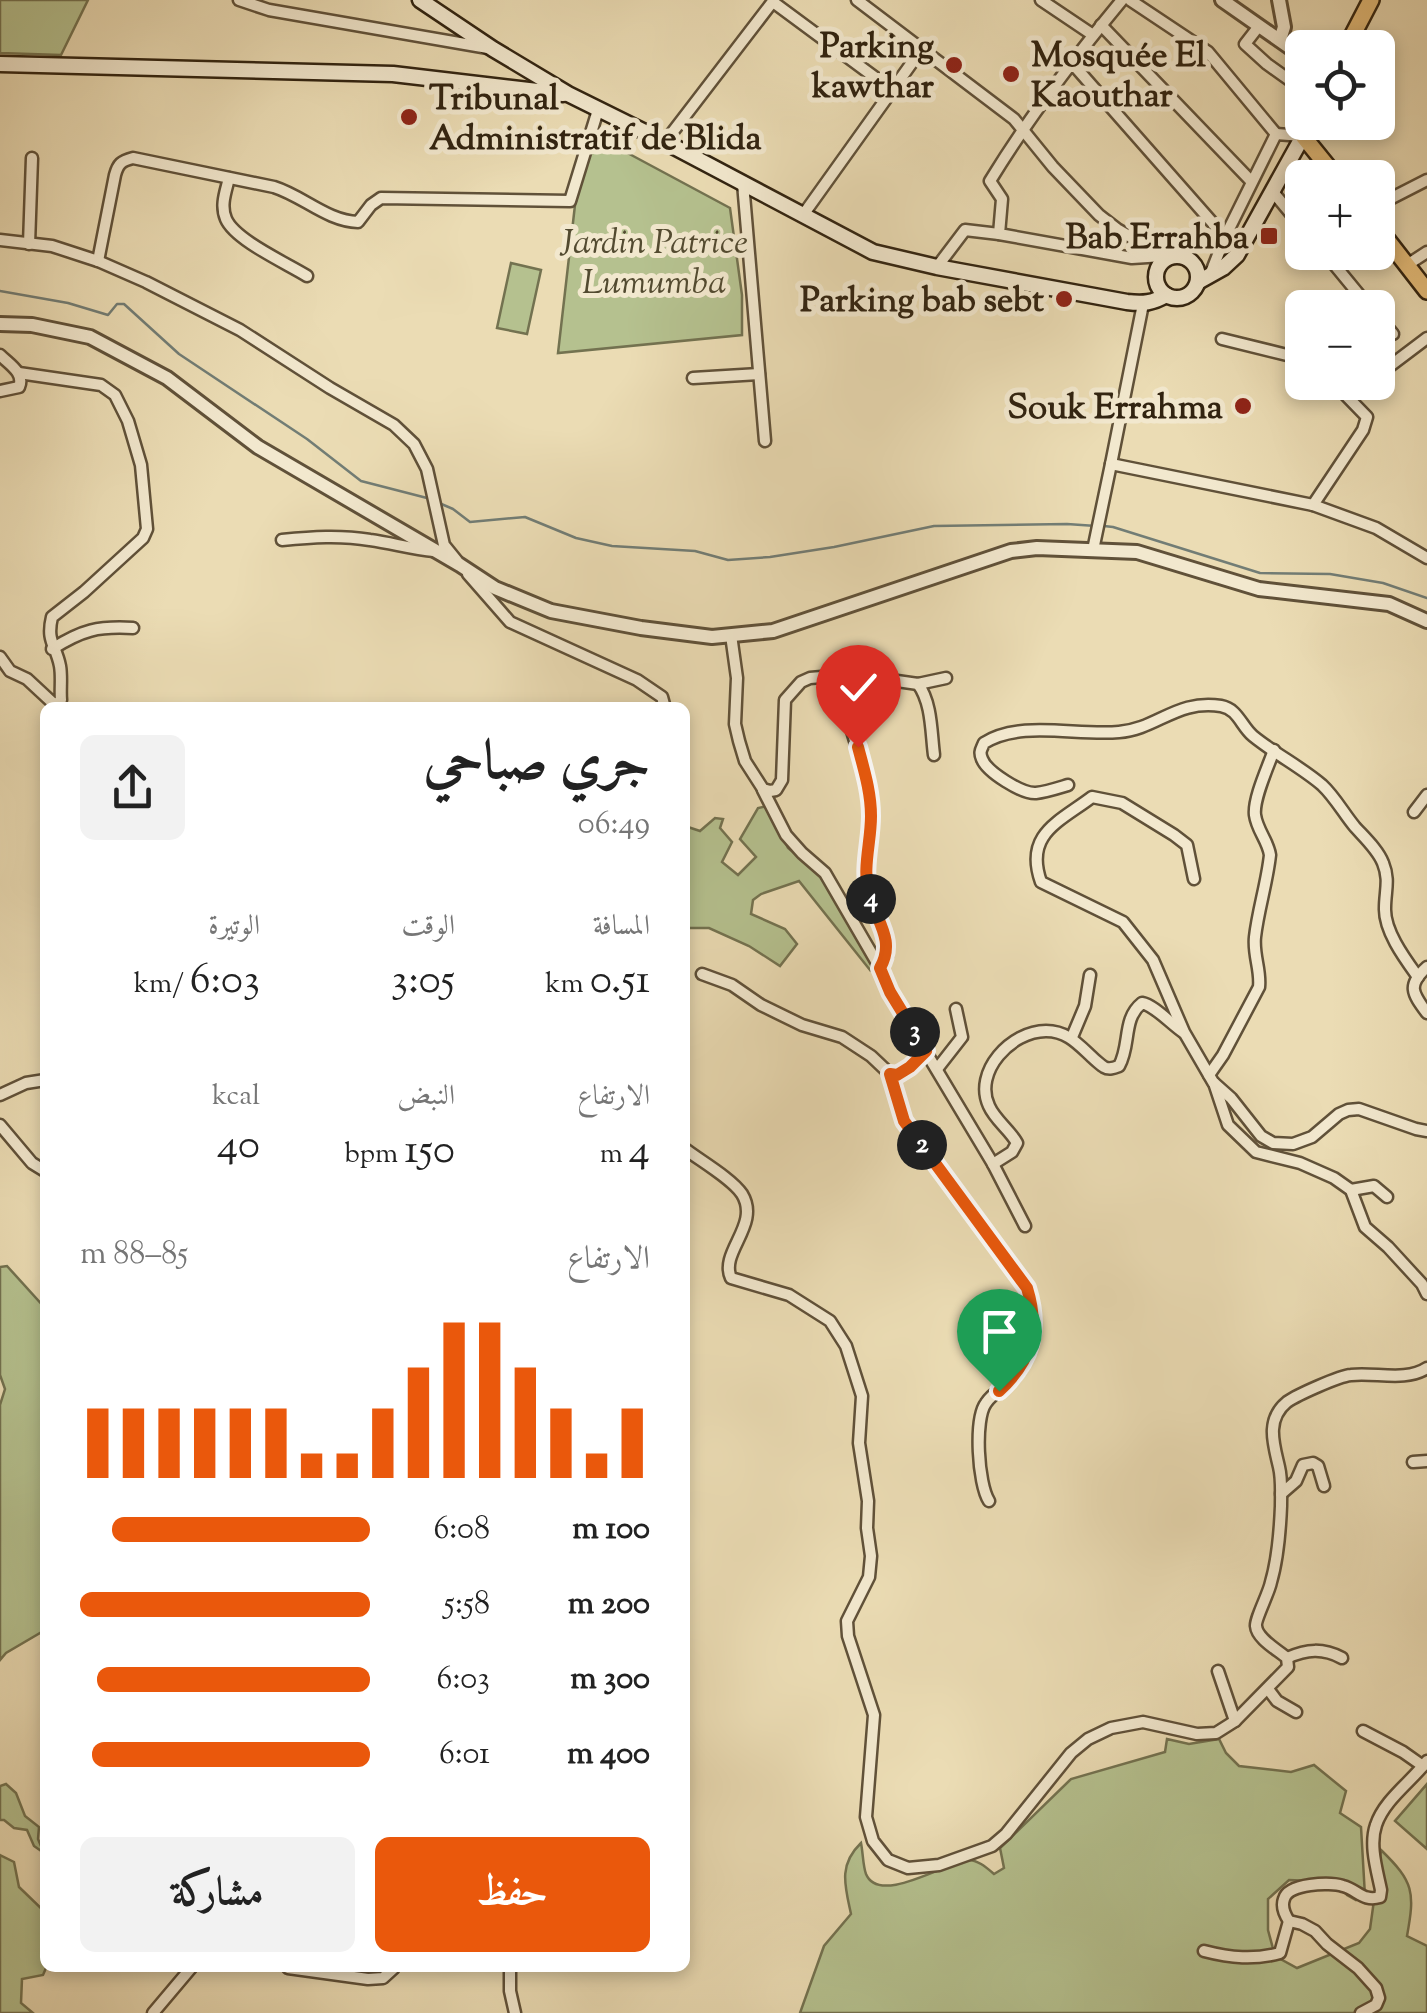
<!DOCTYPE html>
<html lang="ar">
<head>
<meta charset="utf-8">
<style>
  body { margin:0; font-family:"Sorts Mill Goudy",Amiri,serif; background:#f2f2f2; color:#222; direction:rtl; height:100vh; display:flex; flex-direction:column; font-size:38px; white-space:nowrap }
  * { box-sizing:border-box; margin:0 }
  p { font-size:32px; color:#767676 }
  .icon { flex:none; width:55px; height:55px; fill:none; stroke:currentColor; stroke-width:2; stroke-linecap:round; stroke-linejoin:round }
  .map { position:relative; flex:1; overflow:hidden; direction:ltr }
  .side { position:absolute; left:40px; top:702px; width:650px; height:1270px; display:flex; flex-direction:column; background:#fff; border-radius:15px; box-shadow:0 5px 15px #0003; direction:rtl }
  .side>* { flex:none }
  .buttons { position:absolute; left:1285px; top:30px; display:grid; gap:20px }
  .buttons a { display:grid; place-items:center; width:110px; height:110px; border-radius:15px; background:#fff; box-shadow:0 5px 15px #0003; font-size:50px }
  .pin { position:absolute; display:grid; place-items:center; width:85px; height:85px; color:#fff; margin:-102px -42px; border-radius:50% 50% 50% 0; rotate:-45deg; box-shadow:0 0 10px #0007 }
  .pin .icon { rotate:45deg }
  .km { position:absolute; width:50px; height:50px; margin:-25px; border-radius:50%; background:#222; color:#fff; font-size:28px; line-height:50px; text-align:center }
  .round { display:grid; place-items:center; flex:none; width:105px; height:105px; border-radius:15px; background:#f2f2f2 }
  .head { display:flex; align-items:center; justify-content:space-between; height:170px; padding:0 40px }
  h1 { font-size:55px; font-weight:600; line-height:75px }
  .stats { display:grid; grid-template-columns:repeat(3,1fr); gap:15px; height:170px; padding:10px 40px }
  .stats div { display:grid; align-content:center }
  .stats b { font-size:42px; font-weight:600 }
  .stats small { font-size:28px; font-weight:400 }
  .stats p { font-size:28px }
  .chart { height:280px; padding:20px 40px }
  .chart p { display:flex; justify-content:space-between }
  .chart svg { width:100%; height:180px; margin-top:10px; stroke:#ea580c; stroke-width:6 }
  .cta { display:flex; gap:20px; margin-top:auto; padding:20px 40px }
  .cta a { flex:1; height:115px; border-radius:15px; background:#ea580c; color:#fff; font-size:40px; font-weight:600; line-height:115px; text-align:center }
  .cta a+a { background:#f2f2f2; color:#222 }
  ul { padding:0 40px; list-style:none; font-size:32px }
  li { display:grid; grid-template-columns:160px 120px 1fr; align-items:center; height:75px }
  li i { height:25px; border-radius:12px; background:#ea580c }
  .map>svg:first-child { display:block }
  .green { fill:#b5c18f; stroke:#737250; stroke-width:2.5 }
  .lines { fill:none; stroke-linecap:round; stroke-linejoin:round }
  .stream { stroke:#727d75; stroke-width:2.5 }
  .minor-casing { stroke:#605139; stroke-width:15 }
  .tertiary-casing { stroke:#605139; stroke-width:18 }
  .secondary-casing { stroke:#312310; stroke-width:19 }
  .primary-casing { stroke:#312310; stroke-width:20 }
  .minor { stroke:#f2e8ce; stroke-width:10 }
  .tertiary { stroke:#f2e8ce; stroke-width:12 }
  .secondary { stroke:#f2e8ce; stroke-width:14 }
  .primary { stroke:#e6be7a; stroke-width:15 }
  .route-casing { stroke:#fff; stroke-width:20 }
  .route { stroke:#ea580c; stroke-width:12 }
  .poi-dot { fill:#8f2418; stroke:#f2e8ce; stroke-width:4 }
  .labels { text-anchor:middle; stroke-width:10; stroke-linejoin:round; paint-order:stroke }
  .poi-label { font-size:35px; font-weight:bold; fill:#312310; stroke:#f2e8ce; text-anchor:end }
  .park-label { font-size:35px; font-style:italic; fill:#524a30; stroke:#f2e8ce }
</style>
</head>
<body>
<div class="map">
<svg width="1427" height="2013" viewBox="0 0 1427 2013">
  <rect width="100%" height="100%" fill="#ebdcb4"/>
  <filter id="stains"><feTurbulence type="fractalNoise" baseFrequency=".002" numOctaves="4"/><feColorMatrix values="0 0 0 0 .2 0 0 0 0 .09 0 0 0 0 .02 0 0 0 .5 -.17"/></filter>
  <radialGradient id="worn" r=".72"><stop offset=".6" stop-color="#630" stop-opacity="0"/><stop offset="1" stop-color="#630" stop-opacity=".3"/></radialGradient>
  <g class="green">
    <polygon points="0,0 88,0 61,55 0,53"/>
    <polygon points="594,135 730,208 742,295 742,335 558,353 575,205"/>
    <polygon points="511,263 541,270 527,334 497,328"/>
    <polygon points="767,806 788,848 813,868 835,895 872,966 870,970 799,881 761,894 753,900 751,914 785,929 797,944 780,966 749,946 709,928 685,928 685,826 700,831 715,818 723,819 720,828 732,842 722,862 738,875 756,857 740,839 758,808"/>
    <polygon points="7,1266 45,1308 45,1630 6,1653 0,1660 0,1405 5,1389 0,1375 0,1267"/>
    <path d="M1167,1739L1189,1744L1219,1739L1226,1753L1239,1766L1291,1772L1314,1765L1346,1791L1340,1813L1361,1827L1365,1896L1356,1900L1347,1895L1336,1882L1289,1880L1268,1899V1930L1275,1956L1297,1968L1359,1943L1370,1929L1381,1850C1414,1882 1415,1892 1407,1936L1427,1946V2013H800L824,1946L851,1914C845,1886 838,1865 861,1843C863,1853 863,1866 866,1874C879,1906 947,1862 967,1860C977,1859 987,1868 994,1874L1004,1868L1000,1848L1071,1779L1165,1752Z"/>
    <polygon points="6,1784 16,1793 25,1816 39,1827 38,1839 44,1853 34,1846 27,1830 14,1828 4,1820 0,1820 0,1786"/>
    <polygon points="1427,1784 1427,1849 1395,1821"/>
    <polygon points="0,1855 14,1862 19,1887 45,1912 46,1968 43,1975 22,1979 21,2003 33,2013 0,2013"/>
  </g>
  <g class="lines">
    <g class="stream">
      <polyline points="0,291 68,303 108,315 117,304 124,304 179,354 307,439 361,481 427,498"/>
      <polyline points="439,503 453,509 470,522 525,517 576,538 612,546 695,551 728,560 770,557 834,547 934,526 1067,524 1096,526"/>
      <polyline points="1104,526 1113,527 1260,573 1330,574 1383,583 1427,598"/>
    </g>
    <g class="minor-casing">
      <g id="minor">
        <polyline points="239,0 269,10 488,48"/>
        <polyline points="857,0 1014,119 1053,167 1099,215 1117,229 1163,256 1171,257"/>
        <polyline points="1041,0 1093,35"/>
        <path d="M1122,0C1074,58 1029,117 990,181L1002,199L999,234L1132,258L1163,256"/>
        <polyline points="1130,0 1208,52 1276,134"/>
        <polyline points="773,2 892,90"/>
        <polyline points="1101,25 1251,181"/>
        <polyline points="1259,26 1245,44 1267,64 1302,89"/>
        <polyline points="1071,62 1225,237"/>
        <polyline points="665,142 774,0"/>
        <path d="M229,178C226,191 220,205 226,219C235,240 286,263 307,276"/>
        <polyline points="743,183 765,441"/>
        <polyline points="1273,192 1302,227"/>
        <polyline points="1378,205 1427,180"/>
        <polyline points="803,215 921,50"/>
        <polyline points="0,240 52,246 98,261 146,282 240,330 330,388 394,425 414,444 427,469 444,545 457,561"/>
        <polyline points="29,244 32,158"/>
        <polyline points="1324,252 1370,308"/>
        <path d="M98,261L115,175C118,164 121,161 133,158L274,187C303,196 327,221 358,222L371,205L381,198L570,201L598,110"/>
        <polyline points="1407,265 1427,252"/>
        <polyline points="937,267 965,230 999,234"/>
        <polyline points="1210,275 1225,237 1276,134 1303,136"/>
        <polyline points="1143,304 1111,464 1313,505 1376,528 1427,558"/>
        <polyline points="1378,316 1393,334"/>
        <polyline points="1222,339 1291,356 1302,362"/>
        <path d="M0,355C9,364 25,373 19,387L0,391"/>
        <polyline points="1382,372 1427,338"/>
        <polyline points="693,378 759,374"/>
        <polyline points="1313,505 1363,430 1367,417 1333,382"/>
        <path d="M282,540C312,537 340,535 370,540C392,543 412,549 434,551"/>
        <polyline points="1093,550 1111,464"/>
        <polyline points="468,574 510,622 637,680 662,697 665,708"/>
        <polyline points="731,635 737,678 735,724 739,741 745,761 763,789 770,791 776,790 782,780 785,700 801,682 810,678 833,676 842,686 845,708 870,790 871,819 865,868 869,894 887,943 887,956 880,968"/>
        <path d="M52,649C82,630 98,626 133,628"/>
        <path d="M0,657L10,671L27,679L55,705L61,700C60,690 62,677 60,666C56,645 46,642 52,617L84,592L143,538L147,529L141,465L128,421L115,395L101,385L19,373"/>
        <polyline points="834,676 883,679 918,684 946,678"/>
        <path d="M918,684C932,703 931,732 934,755"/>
        <path d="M1068,785C1058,788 1046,792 1036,793C1022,794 987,772 982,759C979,752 981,750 984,743C1020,720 1076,736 1119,732C1157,729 1177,699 1221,706C1238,709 1241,726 1253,736C1275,754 1301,767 1322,785C1335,797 1344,814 1355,827C1365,838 1378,850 1383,863C1390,880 1385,891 1385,908C1384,931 1405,959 1418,977"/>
        <polyline points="763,790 786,835 802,853 825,873 880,968 890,992 993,1164 1025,1226"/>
        <polyline points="1414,812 1427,795"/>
        <path d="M1194,879L1187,845L1174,835L1122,803L1092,797C1059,822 1024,834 1041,882L1123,922L1153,960L1184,1032L1213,1082L1231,1098L1261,1136L1273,1143L1293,1144L1312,1137L1339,1114L1348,1110L1359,1109L1416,1129L1427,1131"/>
        <path d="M1427,967C1407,985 1412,993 1427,1013"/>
        <polyline points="702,974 732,985 761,1005 802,1025 842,1037 871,1056 890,1074 897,1075 909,1067 926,1051"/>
        <polyline points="1072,1037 1085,1006 1090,975"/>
        <polyline points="937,1069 962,1037 956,1009"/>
        <path d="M890,1074L904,1121L1027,1288C1036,1316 1035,1353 1015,1377C1007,1386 993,1392 986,1403C974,1419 978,1484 989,1501"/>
        <path d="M1209,1075L1223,1055L1259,987C1261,970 1253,955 1255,937C1258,910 1267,883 1270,855C1268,841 1257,830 1255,815C1253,799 1268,767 1274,750"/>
        <polyline points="1214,1083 1228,1125 1256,1152 1300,1163 1334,1178 1351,1190 1365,1227 1388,1247 1422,1284 1427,1294"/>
        <polyline points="0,1095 26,1083 45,1080"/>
        <polyline points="0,1125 32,1163 45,1171"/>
        <path d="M685,1149C701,1161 732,1179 742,1194C761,1225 719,1252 731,1278L789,1295L830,1321L846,1346L862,1396L859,1443L868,1501L867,1528L871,1556L869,1577L847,1621L848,1636L874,1715L866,1817L873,1841L888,1860L908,1868L939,1865L992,1846L1006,1834L1071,1753L1088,1739L1111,1728L1143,1722L1197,1734L1216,1733L1235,1721L1288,1667L1287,1658C1278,1650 1257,1639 1256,1626C1255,1619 1269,1593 1271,1582C1278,1558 1280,1531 1281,1506C1281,1493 1282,1479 1279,1467C1274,1445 1265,1420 1287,1402C1297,1395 1339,1376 1351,1375C1375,1372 1406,1382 1427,1368"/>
        <path d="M993,1164L1012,1152L1017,1143C1010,1130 995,1120 989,1106C973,1072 1011,1031 1046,1031C1067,1031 1078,1044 1092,1057C1094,1059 1102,1066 1104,1067C1109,1070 1114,1068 1119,1066C1131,1045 1122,1019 1142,1003C1154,1005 1171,1024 1183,1032"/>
        <polyline points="1351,1190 1374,1186 1387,1197"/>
        <polyline points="1413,1462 1427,1461"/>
        <polyline points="1281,1494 1296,1481 1303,1465 1313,1463 1318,1466 1324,1486"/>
        <path d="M1287,1658C1307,1649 1323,1648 1342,1658"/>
        <polyline points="1218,1671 1235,1721"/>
        <polyline points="1268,1689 1277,1701 1296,1712"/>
        <polyline points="1363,1731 1403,1752 1423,1766"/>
        <path d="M1204,1951C1231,1958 1254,1960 1280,1953L1289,1921"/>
        <polyline points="288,1968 368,1979 383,1978 394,1968"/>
        <polyline points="510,1968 510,1991 515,2013"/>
        <polyline points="153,2013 191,1968"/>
        <path d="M1361,2013L1376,2005L1379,1998L1376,1988L1358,1968L1327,1944L1315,1931L1302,1924L1289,1921C1285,1915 1281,1907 1284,1899C1288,1883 1330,1882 1343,1886C1358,1890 1363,1902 1380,1897L1381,1890C1377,1870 1369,1845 1376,1825C1384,1800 1412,1781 1427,1761"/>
      </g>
    </g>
    <g class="tertiary-casing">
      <g id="tertiary">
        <polyline points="1222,0 1302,56"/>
        <polyline points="1279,0 1284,27 1280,40"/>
        <polyline points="0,324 32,325 90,337 167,378 258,447 460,565 495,588 551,611 641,628 712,637 773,631 1011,551 1037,548 1137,552 1259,589 1389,604 1427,621"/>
      </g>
    </g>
    <g class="secondary-casing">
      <g id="secondary">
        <path d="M420,0L493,49L568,94L665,142L873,252L937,267L1127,302C1143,304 1153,303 1166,295"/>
        <polyline points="0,64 393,74 563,94"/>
        <circle cx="1177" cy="277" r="21"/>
        <polyline points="1198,282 1223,268 1237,255 1303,136"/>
      </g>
    </g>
    <g class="primary-casing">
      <g id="primary">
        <polyline points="1346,48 1371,0"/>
        <polyline points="1303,136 1337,178"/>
        <polyline points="1378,228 1427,291"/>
      </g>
    </g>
    <use href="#minor" class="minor"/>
    <use href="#tertiary" class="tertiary"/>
    <use href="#secondary" class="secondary"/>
    <use href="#primary" class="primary"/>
  </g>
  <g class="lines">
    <g class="route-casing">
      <path id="route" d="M858,747C864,770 871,792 871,816C871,843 862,868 869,894C876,921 896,940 880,968L890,992L926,1051L910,1067L897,1075L890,1074L904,1121L1027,1288C1040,1330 1032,1361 999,1391"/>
    </g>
    <use href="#route" class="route"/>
  </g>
  <g class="poi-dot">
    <circle cx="954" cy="65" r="10"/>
    <circle cx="1011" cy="74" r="10"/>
    <circle cx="409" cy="117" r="10"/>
    <rect x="1259" y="226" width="20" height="20" rx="5"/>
    <circle cx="1064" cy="299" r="10"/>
    <circle cx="1243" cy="406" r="10"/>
  </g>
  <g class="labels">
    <g class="poi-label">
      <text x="934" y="57">Parking<tspan x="934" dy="40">kawthar</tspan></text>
      <text x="1031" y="66" text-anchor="start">Mosquée El<tspan x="1031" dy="40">Kaouthar</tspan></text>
      <text x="429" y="109" text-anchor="start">Tribunal<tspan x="429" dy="40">Administratif de Blida</tspan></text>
      <text x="1249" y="248">Bab Errahba</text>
      <text x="1044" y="311">Parking bab sebt</text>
      <text x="1223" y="418">Souk Errahma</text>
    </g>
    <g class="park-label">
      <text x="654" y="253">Jardin Patrice<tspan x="654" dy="40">Lumumba</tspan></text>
    </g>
  </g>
  <rect width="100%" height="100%" filter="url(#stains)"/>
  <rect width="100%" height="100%" fill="url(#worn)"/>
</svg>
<div class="buttons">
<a><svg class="icon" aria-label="locate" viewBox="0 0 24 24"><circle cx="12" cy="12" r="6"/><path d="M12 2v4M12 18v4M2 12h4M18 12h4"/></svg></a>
<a>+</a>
<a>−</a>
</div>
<div class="pin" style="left:999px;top:1391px;background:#1e9e55"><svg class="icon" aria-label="arrive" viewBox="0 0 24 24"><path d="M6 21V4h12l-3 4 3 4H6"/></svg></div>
<div class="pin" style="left:858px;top:747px;background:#d93025"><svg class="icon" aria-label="check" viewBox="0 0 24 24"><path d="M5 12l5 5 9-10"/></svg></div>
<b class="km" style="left:922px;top:1145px">2</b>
<b class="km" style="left:915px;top:1032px">3</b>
<b class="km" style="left:871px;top:899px">4</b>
<section class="side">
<div class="head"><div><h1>جري صباحي</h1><p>06:49</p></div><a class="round"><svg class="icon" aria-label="share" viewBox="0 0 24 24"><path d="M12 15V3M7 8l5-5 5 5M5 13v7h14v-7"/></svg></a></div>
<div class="stats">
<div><p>المسافة</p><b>0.51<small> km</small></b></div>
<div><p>الوقت</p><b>3:05</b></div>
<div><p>الوتيرة</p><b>6:03<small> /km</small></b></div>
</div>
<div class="stats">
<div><p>الارتفاع</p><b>4<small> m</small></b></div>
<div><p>النبض</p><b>150<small> bpm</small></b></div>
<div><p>kcal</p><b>40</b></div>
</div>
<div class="chart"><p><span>الارتفاع</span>85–88 m</p>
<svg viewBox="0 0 160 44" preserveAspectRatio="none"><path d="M5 44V27M15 44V27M25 44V27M35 44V27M45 44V27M55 44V27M65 44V38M75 44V38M85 44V27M95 44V17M105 44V6M115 44V6M125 44V17M135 44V27M145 44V38M155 44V27"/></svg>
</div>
<ul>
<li><b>100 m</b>6:08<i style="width:89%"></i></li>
<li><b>200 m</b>5:58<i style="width:100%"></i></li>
<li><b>300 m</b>6:03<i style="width:94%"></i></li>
<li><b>400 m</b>6:01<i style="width:96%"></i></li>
</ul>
<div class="cta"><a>حفظ</a><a>مشاركة</a></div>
</section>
</div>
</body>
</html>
